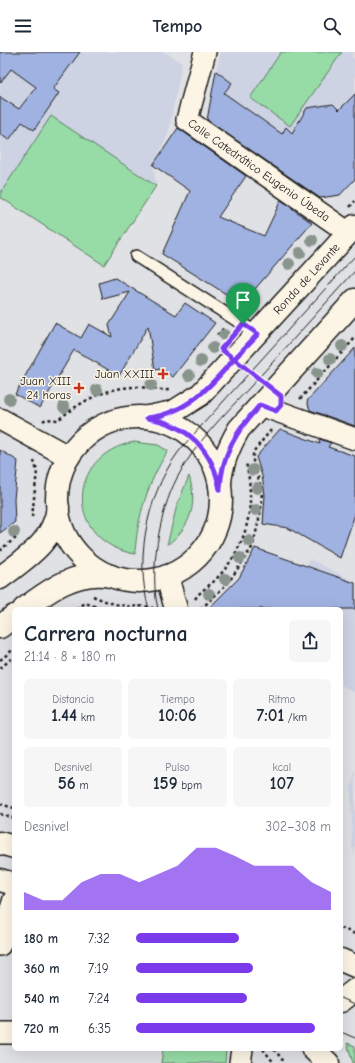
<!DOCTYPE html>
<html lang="es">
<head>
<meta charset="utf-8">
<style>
  body { margin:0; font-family:"Comic Neue",sans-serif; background:#f6f6f7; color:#1f2937; height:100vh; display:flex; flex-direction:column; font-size:15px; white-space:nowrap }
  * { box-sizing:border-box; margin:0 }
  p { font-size:13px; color:#747a83 }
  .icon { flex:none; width:22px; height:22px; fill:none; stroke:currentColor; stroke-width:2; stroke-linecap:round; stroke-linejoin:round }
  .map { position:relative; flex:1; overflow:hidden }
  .panel { position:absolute; left:12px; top:555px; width:331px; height:444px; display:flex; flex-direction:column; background:#fff; border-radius:6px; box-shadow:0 4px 16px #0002 }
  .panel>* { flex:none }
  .pin { position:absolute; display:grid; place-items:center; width:34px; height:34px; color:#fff; margin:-41px -17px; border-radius:50% 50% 50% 0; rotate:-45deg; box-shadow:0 0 4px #0007 }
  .pin .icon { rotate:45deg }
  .round { display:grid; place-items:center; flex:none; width:42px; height:42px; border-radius:6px; background:#f6f6f7 }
  .headline { display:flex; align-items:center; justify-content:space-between; height:68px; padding:0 12px }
  h1 { font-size:22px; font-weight:700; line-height:30px }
  .stats { display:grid; grid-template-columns:repeat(3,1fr); gap:6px; height:68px; padding:4px 12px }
  .stats div { display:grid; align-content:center; border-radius:6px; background:#f6f6f7; text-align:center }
  .stats b { font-size:17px; font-weight:700 }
  .stats small { font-size:11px; font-weight:400 }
  .stats p { font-size:11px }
  .chart { height:112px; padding:8px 12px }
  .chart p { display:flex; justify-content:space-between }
  .chart svg { width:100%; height:72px; margin-top:4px; fill:#7c3aed; opacity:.7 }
  ul { padding:0 12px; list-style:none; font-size:13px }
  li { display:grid; grid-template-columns:64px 48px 1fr; align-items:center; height:30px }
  li i { height:10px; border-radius:5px; background:#7c3aed }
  header { display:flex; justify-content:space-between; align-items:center; height:52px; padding:0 12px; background:#fff; font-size:18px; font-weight:700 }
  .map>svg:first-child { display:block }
  .built { fill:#cdd3e3 }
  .green { fill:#97dba7; stroke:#5a7c62 }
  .building { fill:#a0b2e1; stroke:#1c1c1c }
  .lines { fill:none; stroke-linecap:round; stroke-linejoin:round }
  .service-casing { stroke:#1c1c1c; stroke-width:14 }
  .minor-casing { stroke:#1c1c1c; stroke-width:24 }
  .primary-casing { stroke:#1c1c1c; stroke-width:25 }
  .path { stroke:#1c1c1c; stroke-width:2.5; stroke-dasharray:3 3; stroke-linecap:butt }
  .service { stroke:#fcf5e5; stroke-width:11 }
  .minor { stroke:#fcf5e5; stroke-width:21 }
  .primary { stroke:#fcf5e5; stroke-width:22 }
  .tram { stroke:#1c1c1c; stroke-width:1 }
  .tree { fill:#89948d }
  .route-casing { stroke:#fff; stroke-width:8 }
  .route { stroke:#7c3aed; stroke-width:5 }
  .poi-dot { fill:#c8321e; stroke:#fcf5e5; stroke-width:1.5 }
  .labels { text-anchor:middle; stroke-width:3; stroke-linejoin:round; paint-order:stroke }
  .street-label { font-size:12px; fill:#1c1c1c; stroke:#fcf5e5 }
  .poi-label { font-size:12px; fill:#1c1c1c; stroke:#fcf5e5; text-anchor:end }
</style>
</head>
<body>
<header><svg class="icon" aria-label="menu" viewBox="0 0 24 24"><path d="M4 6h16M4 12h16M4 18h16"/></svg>Tempo<svg class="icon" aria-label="search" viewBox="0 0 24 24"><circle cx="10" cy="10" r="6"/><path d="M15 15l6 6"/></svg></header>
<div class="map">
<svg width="355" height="1011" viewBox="0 0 355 1011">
  <rect width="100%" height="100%" fill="#e0e1e4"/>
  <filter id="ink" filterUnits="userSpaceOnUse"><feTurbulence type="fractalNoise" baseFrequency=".025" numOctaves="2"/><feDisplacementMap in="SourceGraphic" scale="8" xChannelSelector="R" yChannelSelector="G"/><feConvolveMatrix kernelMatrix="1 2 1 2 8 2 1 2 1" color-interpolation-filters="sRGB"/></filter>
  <g filter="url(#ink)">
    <g class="built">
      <polygon points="0,0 165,0 182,11 168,83 153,113 156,134 104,213 0,145"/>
      <polygon points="221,0 354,0 351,4 355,8 355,42 339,58 333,52 307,56 292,81 286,76 282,82 224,41 232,31 216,19"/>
      <polygon points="310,507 355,530 355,641 341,633 341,557 281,557"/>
      <polygon points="355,718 355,804 352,794 351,738"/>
    </g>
    <g class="green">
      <polygon points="281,0 342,0 290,74 250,46"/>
      <polygon points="51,64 156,134 104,213 0,145 0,142"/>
      <path d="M134,390L158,393L168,399C148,430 137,465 135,502C65,490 65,403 134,390Z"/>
      <path d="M189,424C198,452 191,475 167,493L177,453Z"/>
      <polygon points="347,991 355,994 355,1011 353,1011"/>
      <polygon points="163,997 226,997 225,1011 161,1011"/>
    </g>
    <g class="building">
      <polygon points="0,0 80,0 53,37 59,41 34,78 22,70 9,88 0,82 0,45 19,57 36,35 11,17 0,31"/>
      <polygon points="216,19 232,31 224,41 282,82 286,75 292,81 307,56 333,52 339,58 355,42 355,127 340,143 320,146 207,68"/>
      <polygon points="178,76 246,124 218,165 264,184 281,148 312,171 242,252 162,202 190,139 153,113"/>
      <polygon points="115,226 176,263 185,251 215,271 173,325 161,317 155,318 148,274 119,324 74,298 40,356 15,342 55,271 81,286 89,272 112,285 109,273 130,240 103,247 99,231"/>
      <polygon points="355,296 355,374 310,358 307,349"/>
      <polygon points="280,377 320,392 319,387 331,391 328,395 355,404 355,462 340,506 288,476 263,472 265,443 262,424 256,405"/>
      <polygon points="0,398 18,409 14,447 15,470 0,481"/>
      <polygon points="255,496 355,531 355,557 208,557 239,526"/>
    </g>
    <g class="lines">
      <g class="service-casing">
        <polyline id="service" points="136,204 258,282"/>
      </g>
      <g class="minor-casing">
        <g id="minor">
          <path id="s1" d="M205,0L187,68L349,181"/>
          <polyline points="260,353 355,387"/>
          <polyline points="0,367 69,405"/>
          <polyline points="0,893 14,847"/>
          <polyline points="0,981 14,981"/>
          <polyline points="240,1011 242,997"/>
        </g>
      </g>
      <g class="primary-casing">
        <g id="primary">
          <path id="s2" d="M148,365L173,360L200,343L355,174"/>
          <circle cx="139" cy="447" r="82"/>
          <path d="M220,432C221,412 229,394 239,377L355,248"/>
          <polyline points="167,524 176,557"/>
          <path d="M0,526C26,506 54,490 58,455"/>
          <path d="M24,557C49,538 78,517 111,524"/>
          <polyline points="0,575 14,564"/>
          <polyline points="0,791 14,795"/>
          <polyline points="0,828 14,832"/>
          <polyline points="341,908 355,914"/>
          <polyline points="341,949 355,938"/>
          <polyline points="313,997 328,1011"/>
        </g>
      </g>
      <g class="path">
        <polyline points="350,155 355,149"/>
        <polyline points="217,283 224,276"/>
        <polyline points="250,318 258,325"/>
        <polyline points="300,347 355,286"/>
        <path d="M43,369L46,367L58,368C80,350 106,335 136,335C147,335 158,339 169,338"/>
        <polyline points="32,465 37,419 34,409"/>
        <polyline points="2,499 1,497 16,486"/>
        <path d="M93,544C104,549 115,553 127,554C137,556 145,552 155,557"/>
        <path d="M195,547C201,538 210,534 217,526C248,494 256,453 246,411"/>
        <polyline points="77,557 85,551 103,557"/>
        <polyline points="201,557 228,531 253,494 261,458 262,438 253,409 253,400 271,378"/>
        <polyline points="0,608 14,597"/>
        <polyline points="0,616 14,605"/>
        <polyline points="0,752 14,756"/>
        <polyline points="0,762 14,766"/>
        <polyline points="341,876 355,882"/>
        <polyline points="263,997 274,1011"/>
        <polyline points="274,997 285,1011"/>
      </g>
      <use href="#service" class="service"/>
      <use href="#minor" class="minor"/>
      <use href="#primary" class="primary"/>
      <g class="tram">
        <path d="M149,557C133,505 149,434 184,393L355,204"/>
        <path d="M158,557C149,520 159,460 177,426C195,391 224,363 251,334C286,296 320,257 355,219"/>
        <polyline points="341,946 355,952"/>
        <polyline points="341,980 355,986"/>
      </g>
    </g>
    <g class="tree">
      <circle cx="312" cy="188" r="6"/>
      <circle cx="300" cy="201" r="6"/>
      <circle cx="289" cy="212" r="6"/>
      <circle cx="253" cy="251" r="6"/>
      <circle cx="224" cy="283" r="6"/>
      <circle cx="342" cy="294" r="6"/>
      <circle cx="213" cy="296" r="6"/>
      <circle cx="330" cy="307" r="6"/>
      <circle cx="201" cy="309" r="6"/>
      <circle cx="317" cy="321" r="6"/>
      <circle cx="189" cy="323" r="6"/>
      <circle cx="151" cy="333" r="6"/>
      <circle cx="97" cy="338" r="6"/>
      <circle cx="9" cy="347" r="6"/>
      <circle cx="64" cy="355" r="6"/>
      <circle cx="253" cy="418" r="6"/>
      <circle cx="257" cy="436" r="6"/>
      <circle cx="256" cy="458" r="6"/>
      <circle cx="14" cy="480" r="6"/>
      <circle cx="249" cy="489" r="6"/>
      <circle cx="240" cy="506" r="6"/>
      <circle cx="225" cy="527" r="6"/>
      <circle cx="209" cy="542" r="6"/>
    </g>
  </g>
  <g class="lines" filter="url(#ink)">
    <g class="route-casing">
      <path id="route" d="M243,272L221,297L234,307C210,335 186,362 147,366C187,372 213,398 220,438C221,403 237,378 260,353L276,359L281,353V344L234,307L258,282L243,272"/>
    </g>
    <use href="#route" class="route"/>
  </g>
  <g class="poi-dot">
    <path d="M161 316h4v4h4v4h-4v4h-4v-4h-4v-4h4z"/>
    <path d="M77 330h4v4h4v4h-4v4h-4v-4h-4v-4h4z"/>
  </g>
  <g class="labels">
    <g class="street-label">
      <text dy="4" stroke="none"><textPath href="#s1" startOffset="158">Calle Catedrático Eugenio Úbeda</textPath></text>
      <text dy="4" stroke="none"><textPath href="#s2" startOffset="215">Ronda de Levante</textPath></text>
    </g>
    <g class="poi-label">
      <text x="154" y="326">Juan XXIII</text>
      <text x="71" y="333">Juan XIII<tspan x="71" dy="14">24 horas</tspan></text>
    </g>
  </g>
</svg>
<div class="pin" style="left:243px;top:272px;background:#1e9e55"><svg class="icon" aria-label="arrive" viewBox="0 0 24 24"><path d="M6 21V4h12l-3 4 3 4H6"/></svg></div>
<section class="panel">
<div class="headline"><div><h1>Carrera nocturna</h1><p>21:14 · 8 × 180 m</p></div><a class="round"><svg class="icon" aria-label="share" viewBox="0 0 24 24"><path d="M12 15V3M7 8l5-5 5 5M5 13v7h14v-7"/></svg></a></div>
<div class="stats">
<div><p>Distancia</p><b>1.44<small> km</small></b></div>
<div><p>Tiempo</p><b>10:06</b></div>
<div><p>Ritmo</p><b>7:01<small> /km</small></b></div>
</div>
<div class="stats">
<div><p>Desnivel</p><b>56<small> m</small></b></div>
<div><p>Pulso</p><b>159<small> bpm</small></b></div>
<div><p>kcal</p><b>107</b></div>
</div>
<div class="chart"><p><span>Desnivel</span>302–308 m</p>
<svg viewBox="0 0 160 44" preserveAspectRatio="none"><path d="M0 44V33L10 38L20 38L30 27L40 22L50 22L60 27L70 22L80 17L90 6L100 6L110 11L120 17L130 17L140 17L150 27L160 33V44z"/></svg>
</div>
<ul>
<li><b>180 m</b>7:32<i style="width:53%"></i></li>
<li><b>360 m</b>7:19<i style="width:60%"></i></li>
<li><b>540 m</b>7:24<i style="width:57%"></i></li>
<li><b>720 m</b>6:35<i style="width:92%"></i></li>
</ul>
</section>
</div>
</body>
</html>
